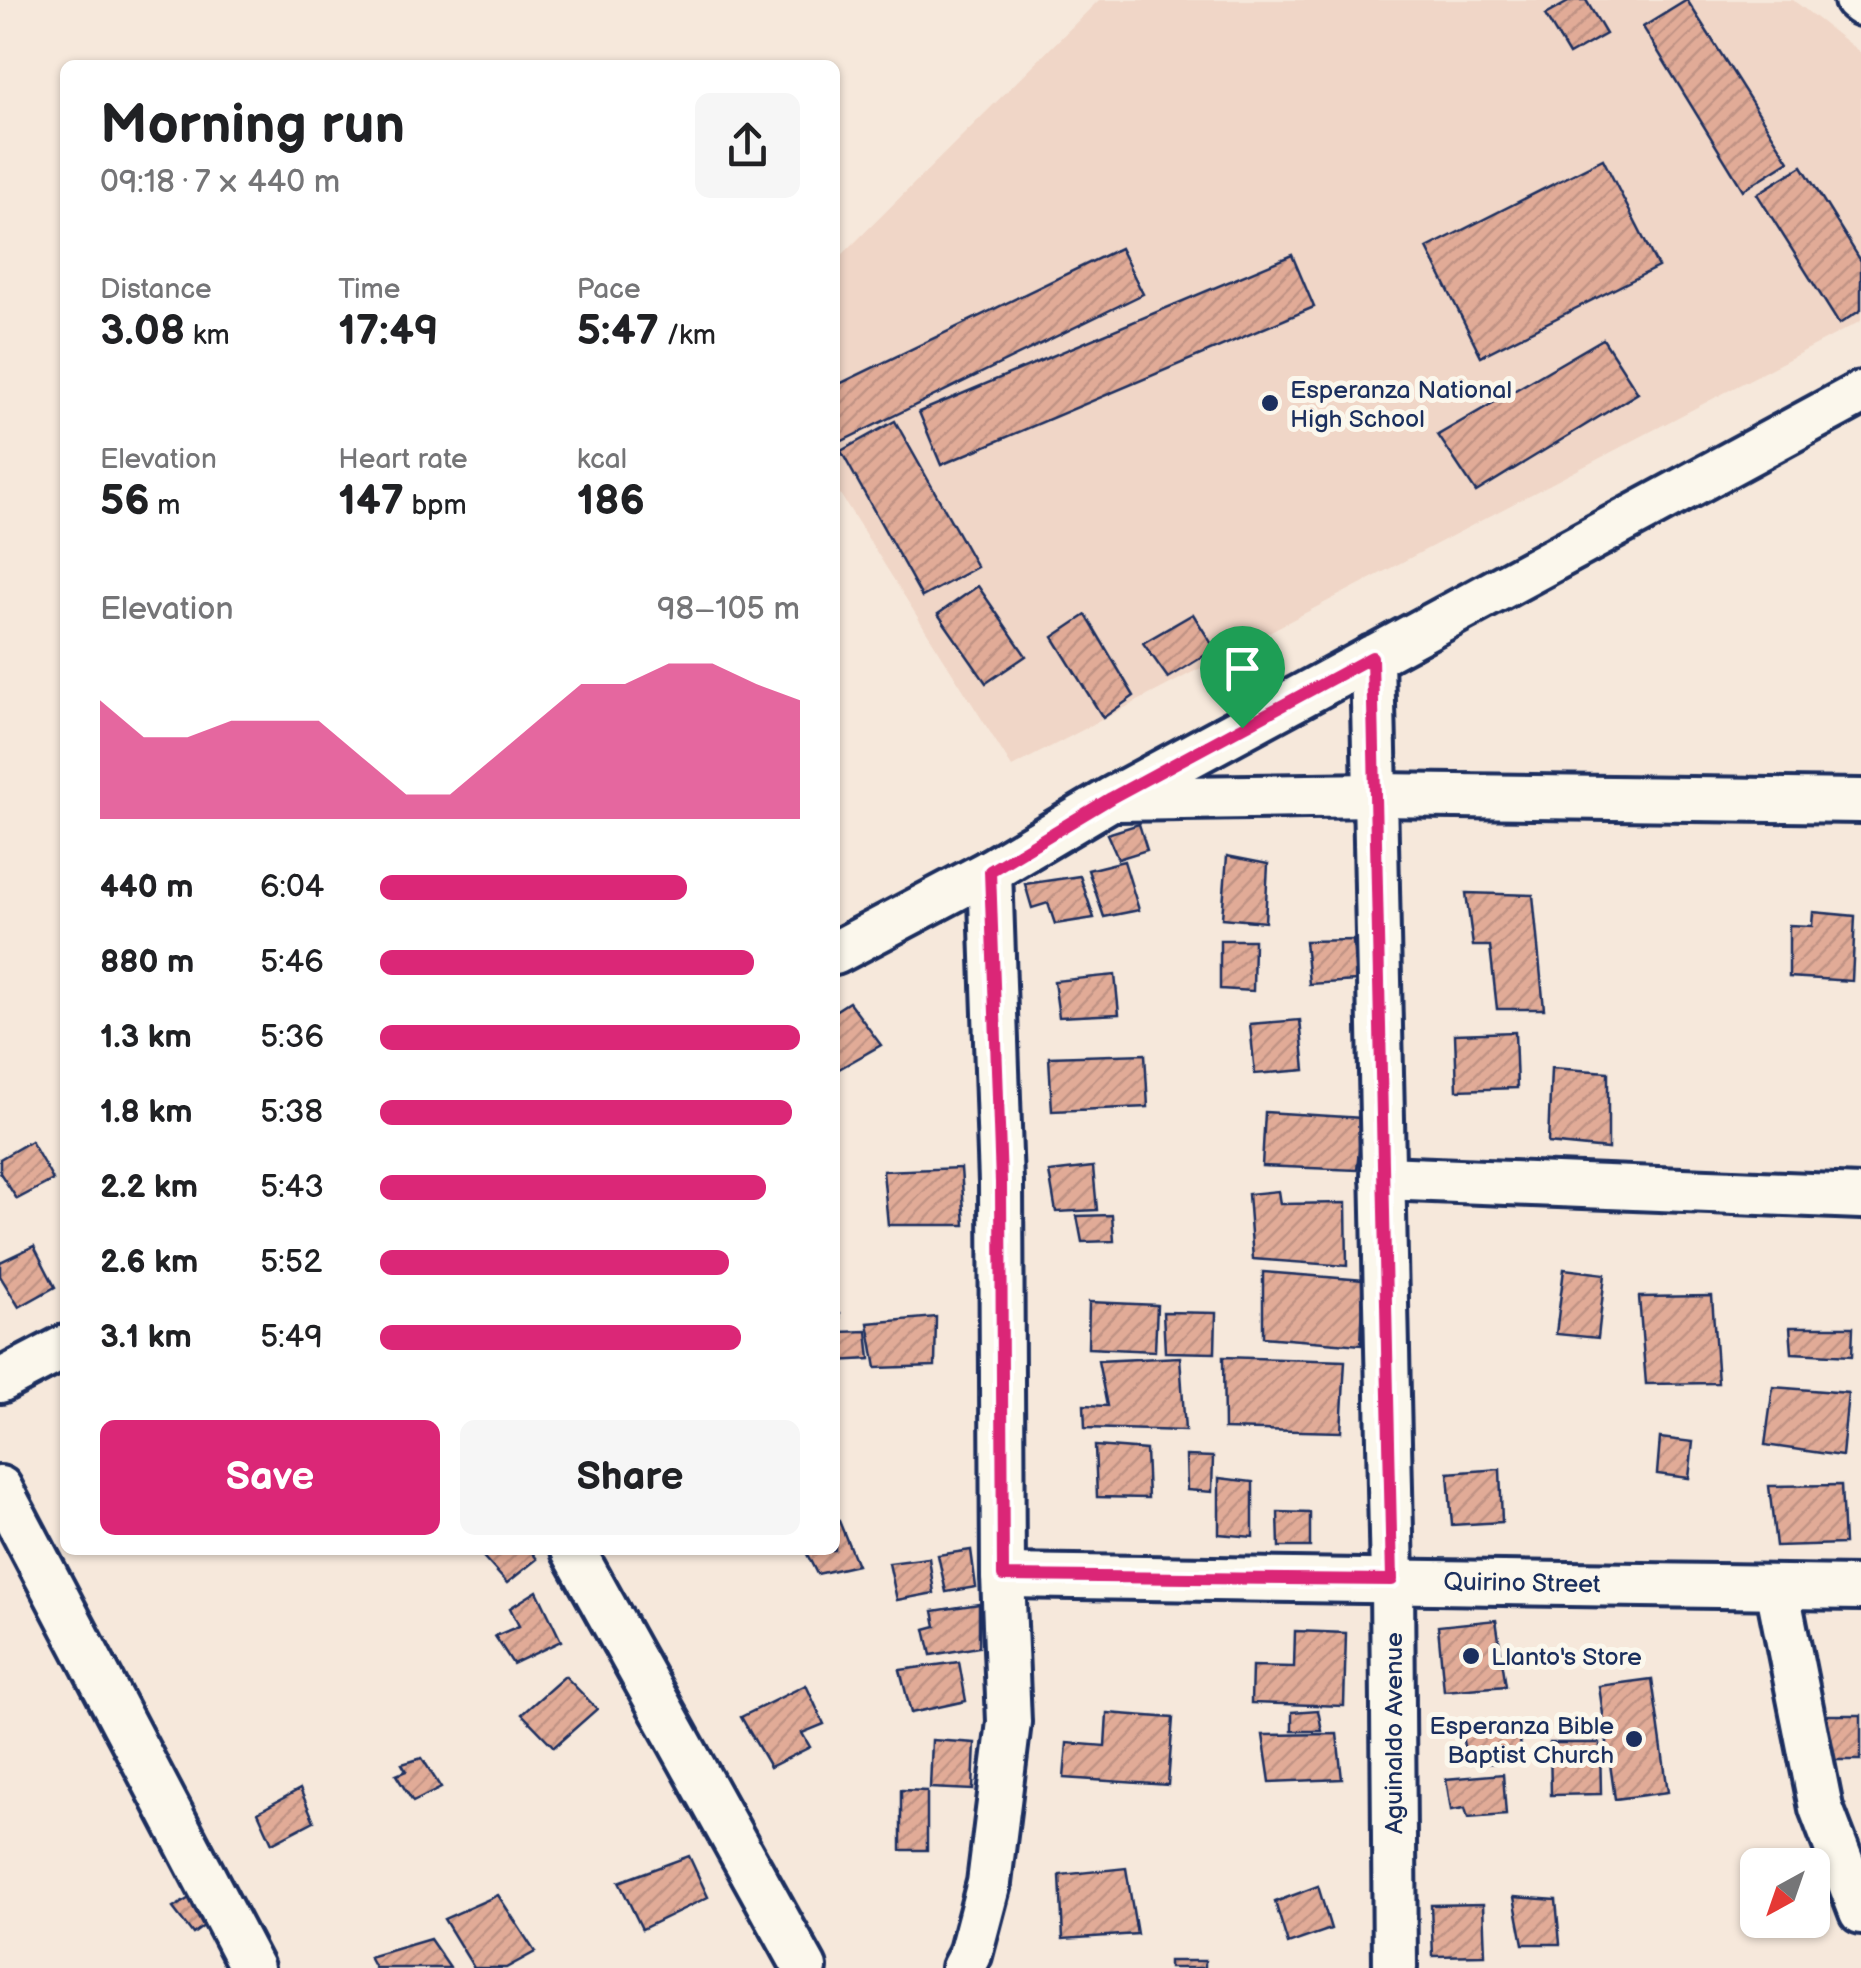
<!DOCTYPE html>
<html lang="en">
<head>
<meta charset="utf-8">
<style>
  body { margin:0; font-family:"Balsamiq Sans",sans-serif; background:#f6f6f6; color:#202124; height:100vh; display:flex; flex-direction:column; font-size:38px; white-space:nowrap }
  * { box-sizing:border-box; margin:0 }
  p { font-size:32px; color:#757577 }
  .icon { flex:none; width:55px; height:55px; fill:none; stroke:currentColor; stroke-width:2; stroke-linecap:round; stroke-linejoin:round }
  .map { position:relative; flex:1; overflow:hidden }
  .details { position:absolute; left:60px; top:60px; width:780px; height:1495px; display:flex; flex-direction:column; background:#fff; border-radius:15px; box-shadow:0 2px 8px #0004 }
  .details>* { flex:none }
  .needle { width:65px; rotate:220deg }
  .fabs { position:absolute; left:1740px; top:1848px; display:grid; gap:20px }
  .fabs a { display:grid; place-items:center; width:90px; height:90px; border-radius:15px; background:#fff; box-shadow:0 2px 8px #0004; font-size:50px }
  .pin { position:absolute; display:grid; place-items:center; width:85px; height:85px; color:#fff; margin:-102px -42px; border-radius:50% 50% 50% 0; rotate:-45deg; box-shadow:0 0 10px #0007 }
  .pin .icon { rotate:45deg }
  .round { display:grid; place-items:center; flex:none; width:105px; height:105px; border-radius:15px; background:#f6f6f6 }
  .head { display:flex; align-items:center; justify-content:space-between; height:170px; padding:0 40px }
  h1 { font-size:55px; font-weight:600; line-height:75px }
  .metrics { display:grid; grid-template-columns:repeat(3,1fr); gap:15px; height:170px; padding:10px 40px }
  .metrics div { display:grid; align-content:center }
  .metrics b { font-size:42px; font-weight:600 }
  .metrics small { font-size:28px; font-weight:400 }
  .metrics p { font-size:28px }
  .chart { height:280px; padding:20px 40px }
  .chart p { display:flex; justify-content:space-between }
  .chart svg { width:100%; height:180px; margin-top:10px; fill:#db2777; opacity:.7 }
  .button { display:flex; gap:20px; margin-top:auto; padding:20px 40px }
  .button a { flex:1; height:115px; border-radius:15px; background:#db2777; color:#fff; font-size:40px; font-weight:600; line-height:115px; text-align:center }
  .button a+a { background:#f6f6f6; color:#202124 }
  ul { padding:0 40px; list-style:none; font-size:32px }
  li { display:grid; grid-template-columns:160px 120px 1fr; align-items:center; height:75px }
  li i { height:25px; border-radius:12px; background:#db2777 }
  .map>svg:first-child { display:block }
  .built { fill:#f0d6c7 }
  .building { fill:url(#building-hatch); stroke:#1b2f5e; stroke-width:2.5 }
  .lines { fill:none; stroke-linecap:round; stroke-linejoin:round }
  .minor-casing { stroke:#1b2f5e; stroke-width:50 }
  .minor { stroke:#fbf7ec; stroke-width:42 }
  .route-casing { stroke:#fff; stroke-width:20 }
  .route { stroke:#db2777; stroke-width:12 }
  .poi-dot { fill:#1b2f5e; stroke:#fbf7ec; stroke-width:4 }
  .labels { text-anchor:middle; stroke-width:10; stroke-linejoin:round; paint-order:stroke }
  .poi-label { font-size:25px; fill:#1b2f5e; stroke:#fbf7ec; text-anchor:start }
  .street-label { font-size:25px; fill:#1b2f5e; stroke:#fbf7ec }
</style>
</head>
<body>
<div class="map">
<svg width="1861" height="1968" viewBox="0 0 1861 1968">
  <defs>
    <pattern id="building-hatch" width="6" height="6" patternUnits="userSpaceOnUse" patternTransform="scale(2.5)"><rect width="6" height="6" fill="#e1ab97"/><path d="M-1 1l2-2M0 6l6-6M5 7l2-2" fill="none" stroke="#c09385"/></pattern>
  </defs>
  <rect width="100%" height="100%" fill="#f6e8db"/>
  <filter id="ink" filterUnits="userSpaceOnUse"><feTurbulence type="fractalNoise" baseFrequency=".01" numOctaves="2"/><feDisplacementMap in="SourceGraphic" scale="20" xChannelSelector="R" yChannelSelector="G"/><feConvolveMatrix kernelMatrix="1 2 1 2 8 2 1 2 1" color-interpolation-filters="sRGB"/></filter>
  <g filter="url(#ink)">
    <polygon class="built" points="1099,0 1793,0 1861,53 1861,321 1012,767 835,486 835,262"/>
    <g class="building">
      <polygon points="1572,0 1586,0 1606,34 1569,55 1545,15"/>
      <polygon points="1687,0 1789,161 1743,190 1643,27"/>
      <polygon points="1603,159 1658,267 1481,356 1427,248"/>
      <polygon points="1802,166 1861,261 1861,310 1839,324 1757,194"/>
      <polygon points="1120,248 1143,294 836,444 835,386"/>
      <polygon points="1292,255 1314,307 941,465 919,412"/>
      <polygon points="1603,339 1638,393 1476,492 1438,435"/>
      <polygon points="895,421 977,567 922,597 841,451"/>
      <polygon points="978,586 1026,656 986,683 938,614"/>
      <polygon points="1193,614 1215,649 1168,678 1143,643"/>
      <polygon points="1086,615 1134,696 1103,718 1053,637"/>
      <polygon points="1139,824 1147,850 1118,859 1107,834"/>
      <polygon points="1227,856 1268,864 1265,922 1222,918"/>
      <polygon points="1124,861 1139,910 1104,917 1088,870"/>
      <polygon points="1080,876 1094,918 1055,924 1048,903 1032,908 1025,884"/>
      <polygon points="1466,893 1533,895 1544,1009 1497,1009 1490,946 1473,946"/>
      <polygon points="1813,912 1855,916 1852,981 1789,977 1789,925 1812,926"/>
      <polygon points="1220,940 1254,940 1253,991 1220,989"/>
      <polygon points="1353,940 1356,981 1309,984 1305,941"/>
      <polygon points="1115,975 1119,1014 1059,1017 1054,981"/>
      <polygon points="849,1002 881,1045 839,1069 835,1064 835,1011"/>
      <polygon points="1300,1020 1305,1070 1255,1074 1250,1024"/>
      <polygon points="1515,1032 1517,1088 1457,1090 1455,1034"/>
      <polygon points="1145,1054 1148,1107 1052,1111 1049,1057"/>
      <polygon points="1551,1068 1608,1072 1608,1149 1548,1143"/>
      <polygon points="1265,1112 1362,1118 1357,1170 1262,1166"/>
      <polygon points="31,1141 53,1180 17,1199 0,1173 0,1159"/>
      <polygon points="1093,1167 1097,1210 1056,1212 1049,1172"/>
      <polygon points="961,1168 965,1225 888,1225 883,1171"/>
      <polygon points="1278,1191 1280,1204 1346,1203 1347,1266 1253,1259 1248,1194"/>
      <polygon points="1112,1215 1114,1241 1082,1242 1077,1216"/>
      <polygon points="34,1246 55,1287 19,1307 0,1276 0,1262"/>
      <polygon points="1564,1269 1605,1274 1598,1338 1556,1334"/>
      <polygon points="1263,1272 1364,1280 1361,1345 1263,1337"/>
      <polygon points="1712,1296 1718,1383 1646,1384 1639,1297"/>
      <polygon points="1089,1302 1157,1305 1155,1351 1088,1348"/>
      <polygon points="1163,1312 1216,1313 1215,1353 1165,1352"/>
      <polygon points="835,1313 840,1313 840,1332 867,1331 870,1359 835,1361"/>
      <polygon points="936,1317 935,1366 876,1368 868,1323"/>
      <polygon points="1790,1327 1853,1327 1852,1356 1792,1353"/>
      <polygon points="1180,1357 1185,1431 1085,1428 1084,1405 1107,1406 1098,1361"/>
      <polygon points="1223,1357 1345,1361 1341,1432 1224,1429"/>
      <polygon points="1773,1387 1848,1393 1842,1456 1765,1445"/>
      <polygon points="1660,1438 1693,1442 1689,1478 1657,1474"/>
      <polygon points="1095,1446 1146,1450 1148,1498 1097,1497"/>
      <polygon points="1186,1456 1213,1457 1212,1492 1187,1490"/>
      <polygon points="1500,1469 1502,1522 1452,1525 1448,1473"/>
      <polygon points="1219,1478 1253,1482 1253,1537 1219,1534"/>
      <polygon points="1841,1485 1844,1544 1776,1546 1769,1486"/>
      <polygon points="1278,1512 1310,1513 1310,1547 1279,1547"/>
      <polygon points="839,1521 857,1565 817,1574 805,1550 835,1550 835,1522"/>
      <polygon points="477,1550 530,1550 537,1559 507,1583"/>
      <polygon points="971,1550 976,1587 946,1592 938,1555"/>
      <polygon points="929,1558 934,1593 897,1600 889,1563"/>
      <polygon points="537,1591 561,1641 513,1664 495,1636 519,1626 510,1608"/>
      <polygon points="979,1604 979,1647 931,1655 925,1629 936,1626 933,1611"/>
      <polygon points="1496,1620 1506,1686 1444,1691 1438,1626"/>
      <polygon points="1295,1631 1346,1633 1344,1706 1251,1703 1252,1666 1294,1667"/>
      <polygon points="959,1662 966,1701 911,1713 900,1670"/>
      <polygon points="565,1676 597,1709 554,1747 522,1714"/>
      <polygon points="1652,1679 1668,1792 1615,1799 1599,1686"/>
      <polygon points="806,1685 824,1724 802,1733 810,1747 770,1767 741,1717"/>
      <polygon points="1318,1710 1322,1731 1292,1731 1292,1712"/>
      <polygon points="1107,1713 1173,1718 1168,1785 1064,1778 1067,1743 1105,1746"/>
      <rect x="1825" y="1715" width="36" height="45"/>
      <polygon points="1461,1729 1518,1731 1524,1762 1467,1764"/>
      <polygon points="1337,1734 1342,1779 1270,1782 1263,1735"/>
      <polygon points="932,1740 975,1743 973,1790 930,1788"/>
      <polygon points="1550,1743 1600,1743 1601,1794 1551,1795"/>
      <polygon points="422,1758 441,1788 413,1802 396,1775 406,1771 402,1764"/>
      <polygon points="1503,1774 1506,1815 1468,1818 1465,1808 1451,1810 1446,1779"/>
      <polygon points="300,1789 314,1821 272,1843 258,1812"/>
      <polygon points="901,1790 927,1791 927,1850 901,1850"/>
      <polygon points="689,1856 708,1897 642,1929 619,1882"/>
      <polygon points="1126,1868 1137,1934 1063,1939 1060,1875"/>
      <polygon points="1318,1886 1331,1929 1288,1944 1275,1902"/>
      <polygon points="201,1891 216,1917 193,1934 173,1908"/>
      <polygon points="498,1895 535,1952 506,1968 474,1968 444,1919"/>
      <polygon points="1514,1897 1556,1900 1560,1944 1523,1944"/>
      <polygon points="1483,1904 1485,1955 1433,1956 1431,1905"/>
      <polygon points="430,1939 450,1968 375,1968 369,1957"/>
      <rect x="1169" y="1961" width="36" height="7"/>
    </g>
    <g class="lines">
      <g class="minor-casing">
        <g id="minor">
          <polyline points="1856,0 1861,4"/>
          <polyline points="1372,657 1392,1580 1395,1968"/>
          <polyline points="1116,799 1375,795 1861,801"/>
          <polyline points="835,953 990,871 1111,799 1861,393"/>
          <polyline points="1383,1178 1861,1197"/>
          <polyline points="0,1381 65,1347"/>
          <polyline points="0,1488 252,1968"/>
          <polyline points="573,1550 805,1968"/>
          <polyline points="1003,1576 1861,1588"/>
          <polyline points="1777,1587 1821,1808 1861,1912"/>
          <polyline points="963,1968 970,1955 989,1883 1009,1722 1003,1576 1001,1183 990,871"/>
        </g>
      </g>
      <use href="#minor" class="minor"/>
    </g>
  </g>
  <g class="lines" filter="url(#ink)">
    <g class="route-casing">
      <polygon id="route" points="1372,657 1392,1580 1003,1576 1001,1183 990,871 1111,798"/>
    </g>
    <use href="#route" class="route"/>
  </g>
  <g class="poi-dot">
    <circle cx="1270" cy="403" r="10"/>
    <circle cx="1471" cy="1656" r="10"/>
    <circle cx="1634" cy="1739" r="10"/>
  </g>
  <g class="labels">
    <g class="poi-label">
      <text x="1290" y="398">Esperanza National<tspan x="1290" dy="29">High School</tspan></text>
      <text x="1491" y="1665">Llanto's Store</text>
      <text x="1614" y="1734" text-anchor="end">Esperanza Bible<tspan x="1614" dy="29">Baptist Church</tspan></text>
    </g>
    <g class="street-label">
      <text transform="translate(1522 1582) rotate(1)" y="9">Quirino Street</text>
      <text transform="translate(1393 1733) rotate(-90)" y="9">Aguinaldo Avenue</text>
    </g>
  </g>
</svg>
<div class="fabs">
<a><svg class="needle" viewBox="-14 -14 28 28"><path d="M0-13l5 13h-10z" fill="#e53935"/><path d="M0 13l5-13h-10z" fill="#757577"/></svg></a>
</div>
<div class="pin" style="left:1242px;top:728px;background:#1e9e55"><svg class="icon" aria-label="arrive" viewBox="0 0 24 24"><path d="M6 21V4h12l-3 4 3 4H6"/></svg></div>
<section class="details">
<div class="head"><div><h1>Morning run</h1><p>09:18 · 7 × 440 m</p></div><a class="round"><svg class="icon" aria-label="share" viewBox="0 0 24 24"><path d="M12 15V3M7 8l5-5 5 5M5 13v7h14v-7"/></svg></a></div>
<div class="metrics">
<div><p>Distance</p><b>3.08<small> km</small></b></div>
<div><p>Time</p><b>17:49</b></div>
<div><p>Pace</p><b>5:47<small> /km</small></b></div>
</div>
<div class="metrics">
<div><p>Elevation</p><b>56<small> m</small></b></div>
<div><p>Heart rate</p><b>147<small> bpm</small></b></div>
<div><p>kcal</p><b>186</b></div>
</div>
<div class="chart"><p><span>Elevation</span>98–105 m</p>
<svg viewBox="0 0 160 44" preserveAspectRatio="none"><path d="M0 44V15L10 24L20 24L30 20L40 20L50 20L60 29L70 38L80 38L90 29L100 20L110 11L120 11L130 6L140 6L150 11L160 15V44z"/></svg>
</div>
<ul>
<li><b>440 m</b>6:04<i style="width:73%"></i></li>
<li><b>880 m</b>5:46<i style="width:89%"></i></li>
<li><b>1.3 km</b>5:36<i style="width:100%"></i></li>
<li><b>1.8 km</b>5:38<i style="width:98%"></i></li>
<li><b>2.2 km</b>5:43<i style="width:92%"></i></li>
<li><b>2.6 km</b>5:52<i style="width:83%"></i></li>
<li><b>3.1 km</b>5:49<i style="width:86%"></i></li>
</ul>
<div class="button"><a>Save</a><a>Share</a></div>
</section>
</div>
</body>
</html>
